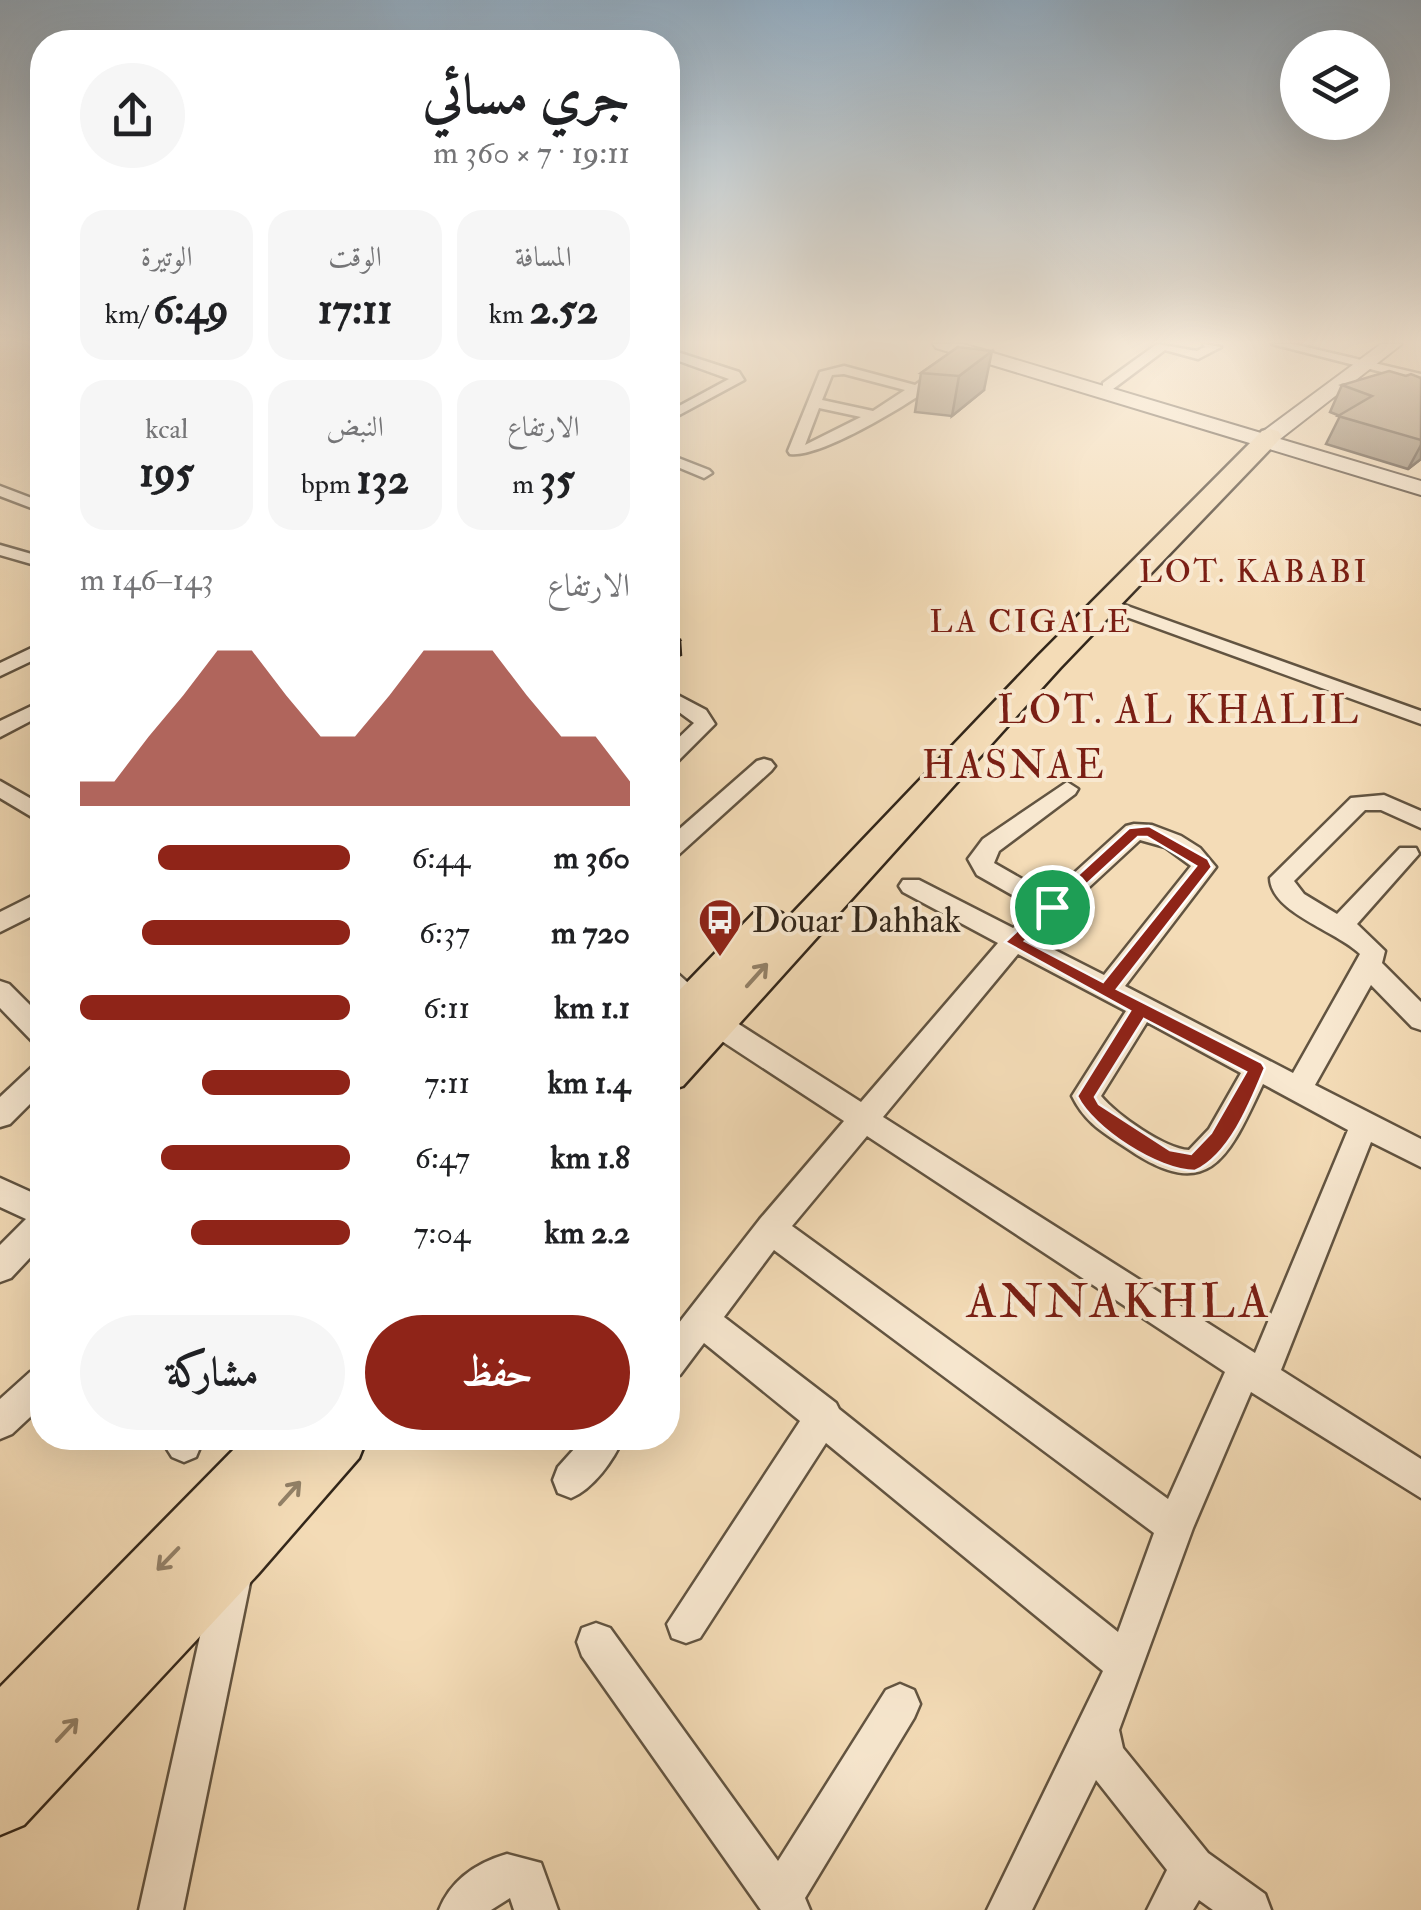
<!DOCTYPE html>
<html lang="ar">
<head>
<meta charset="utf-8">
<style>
  body { margin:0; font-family:"IM FELL Double Pica",Amiri,serif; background:#f6f6f6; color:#202124; direction:rtl; height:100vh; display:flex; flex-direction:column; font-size:38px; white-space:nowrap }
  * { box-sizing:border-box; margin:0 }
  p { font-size:32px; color:#757577 }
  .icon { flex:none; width:55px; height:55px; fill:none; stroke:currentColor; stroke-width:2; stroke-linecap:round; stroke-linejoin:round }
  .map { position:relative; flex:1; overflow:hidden; direction:ltr }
  .sheet { position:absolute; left:30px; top:30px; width:650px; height:1420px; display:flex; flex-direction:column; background:#fff; border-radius:40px; box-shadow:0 10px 40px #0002; direction:rtl }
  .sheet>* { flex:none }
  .fabs { position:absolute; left:1280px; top:30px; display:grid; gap:20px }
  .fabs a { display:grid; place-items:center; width:110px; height:110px; border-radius:50%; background:#fff; box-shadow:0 10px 40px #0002; font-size:50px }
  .pin { position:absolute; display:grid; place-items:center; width:85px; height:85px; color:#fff; margin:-42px; border:5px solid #fff; border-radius:50%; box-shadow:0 2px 10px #0007 }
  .round { display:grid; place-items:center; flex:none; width:105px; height:105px; border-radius:52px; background:#f6f6f6 }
  .overview { display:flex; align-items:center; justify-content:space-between; height:170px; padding:0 50px }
  h1 { font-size:55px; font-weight:800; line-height:75px }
  .figures { display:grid; grid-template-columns:repeat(3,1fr); gap:15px; height:170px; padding:10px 50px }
  .figures div { display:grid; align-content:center; border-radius:25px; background:#f6f6f6; text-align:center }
  .figures b { font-size:42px; font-weight:800 }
  .figures small { font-size:28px; font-weight:400 }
  .figures p { font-size:28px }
  .chart { height:280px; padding:20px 50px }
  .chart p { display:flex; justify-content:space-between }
  .chart svg { width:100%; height:180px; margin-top:10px; fill:#8f2418; opacity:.7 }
  .primary-button { display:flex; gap:20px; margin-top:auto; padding:20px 50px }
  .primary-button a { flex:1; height:115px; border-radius:60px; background:#8f2418; color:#fff; font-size:40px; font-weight:800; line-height:115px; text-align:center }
  .primary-button a+a { background:#f6f6f6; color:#202124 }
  ul { padding:0 50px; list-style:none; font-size:32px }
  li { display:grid; grid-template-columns:160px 120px 1fr; align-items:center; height:75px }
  li i { height:25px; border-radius:12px; background:#8f2418 }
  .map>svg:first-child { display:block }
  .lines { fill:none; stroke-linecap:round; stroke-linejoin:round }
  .minor-casing { stroke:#625441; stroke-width:5 }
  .secondary-casing { stroke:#32261a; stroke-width:4 }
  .primary-casing { stroke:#32261a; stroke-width:5 }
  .minor { fill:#f8e8d0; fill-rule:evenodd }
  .secondary { fill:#f8e8d0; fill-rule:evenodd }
  .primary { fill:#f4dcb7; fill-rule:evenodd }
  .wall { fill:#82725d; stroke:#32261a; stroke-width:2.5 }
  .shaded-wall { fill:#6a5d4c; stroke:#32261a; stroke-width:2.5 }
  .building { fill:#97856c; stroke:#32261a; stroke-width:2.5 }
  .oneway { stroke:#938168 }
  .route { fill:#8f2418; stroke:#fff; stroke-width:2.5; fill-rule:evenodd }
  .labels { text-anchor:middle; stroke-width:8; stroke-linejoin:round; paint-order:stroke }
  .far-quarter-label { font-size:32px; letter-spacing:2.5px; fill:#7a1f14; stroke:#f8e8d0 }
  .poi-label { font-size:35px; fill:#32261a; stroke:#f8e8d0; text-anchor:start }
  .quarter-label { font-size:40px; letter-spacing:2.5px; fill:#7a1f14; stroke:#f8e8d0 }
  .near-quarter-label { font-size:48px; letter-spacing:2.5px; fill:#7a1f14; stroke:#f8e8d0 }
</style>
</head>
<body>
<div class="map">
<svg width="1421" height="1910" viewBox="0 0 1421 1910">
  <rect width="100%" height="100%" fill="#f4dcb7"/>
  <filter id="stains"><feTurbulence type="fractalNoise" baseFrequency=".002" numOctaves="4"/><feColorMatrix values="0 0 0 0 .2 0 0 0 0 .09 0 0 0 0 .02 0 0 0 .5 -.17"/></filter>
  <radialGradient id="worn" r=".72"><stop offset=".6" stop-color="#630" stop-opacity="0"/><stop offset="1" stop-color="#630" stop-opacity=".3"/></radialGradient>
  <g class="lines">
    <g class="minor-casing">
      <g id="minor">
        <polygon points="1157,344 1197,351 1205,347 1203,344 1221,347 1198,359 1165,350 1113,389 1103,389 1103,383"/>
        <polygon points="1272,344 1293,344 1421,374 1421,382"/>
        <polygon points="668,349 739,372 744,380 668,421 668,412 729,379 668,357"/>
        <path d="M844,366L915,385L943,366L955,369C929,393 822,459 790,454L788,451L820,372ZM844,374L905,390L873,411L822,400L832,375ZM819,408L861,417L805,445Z"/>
        <polygon points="668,454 709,470 712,473 704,478 668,463"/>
        <polygon points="0,486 42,502 42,512 0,496"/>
        <polygon points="0,545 42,557 42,567 0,555"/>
        <polygon points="1105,598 1421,711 1421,724 1099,607 1096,603"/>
        <polygon points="42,643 42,656 0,676 0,663"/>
        <polygon points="668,690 706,710 715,724 675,764 668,766 668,748 694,723 668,704"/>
        <polygon points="42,701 42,715 0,737 0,721"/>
        <polygon points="764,759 771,761 775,766 771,771 676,857 668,859 668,839 757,761"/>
        <polygon points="0,781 42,805 42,823 0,798"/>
        <path d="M1067,782L1078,789L1075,794L999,851L994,863L1050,895L1126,826L1134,824L1152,825L1181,836L1200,848L1216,867L1125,986L1293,1073L1360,954C1337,931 1271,913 1270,878L1351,798L1384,795L1421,811V828L1381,810H1365L1294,881L1304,894L1337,914L1400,848H1416L1419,854L1357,924L1385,951L1382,963L1421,1002V1030L1412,1027L1371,985L1315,1085L1421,1139V1167L1371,1142L1281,1370L1421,1459V1498L1251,1392L1193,1528L1119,1730L1123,1748L1208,1853L1265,1894L1271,1910H1213L1199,1900L1193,1910H1147L1167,1870L1096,1780L1032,1910H987L1103,1671L826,1443L700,1638L686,1643L672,1638L667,1624L800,1421L704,1343L680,1375L668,1379V1337L760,1219L844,1121L705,1030L668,995V970L677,973L723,1014L861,1102L998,943L903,892L899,886L903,880H919L1013,928L1035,908L977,875L968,859L983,839ZM1140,840L1165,847L1191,866L1104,975L1033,939ZM1018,954L1126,1011L1072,1096C1085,1123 1104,1133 1128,1149C1210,1205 1229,1156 1263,1084L1348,1130L1255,1353L883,1117ZM1147,1022L1241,1073L1209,1129L1189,1150C1165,1149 1117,1115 1101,1096ZM867,1136L1225,1372L1168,1499L792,1226ZM774,1250L1154,1533L1118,1632L839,1409L836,1403L724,1317Z"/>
        <polygon points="42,891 42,911 0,932 0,912"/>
        <polygon points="0,981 9,984 42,1017 42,1045 33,1042 0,1008"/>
        <polygon points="42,1063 42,1092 10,1124 0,1127 0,1097 32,1067"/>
        <polygon points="0,1178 42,1197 42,1245 11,1278 0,1282 0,1245 26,1219 0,1207"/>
        <polygon points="42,1367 42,1406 12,1434 0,1439 0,1399 30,1372"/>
        <polygon points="160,1438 198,1438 201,1445 196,1457 184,1462 172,1457"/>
        <path d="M584,1438H623C614,1460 593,1489 571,1498L558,1493L553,1480L558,1467Z"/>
        <polygon points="232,1559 245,1565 251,1578 183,1910 139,1910 213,1578 219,1565"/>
        <polygon points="596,1623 610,1628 778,1861 886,1690 900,1684 914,1690 920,1704 914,1718 805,1898 810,1910 761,1910 582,1656 577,1642 582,1628"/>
        <path d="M507,1854L541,1863L558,1910H514L510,1898L491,1910H439C451,1880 476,1863 507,1854Z"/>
      </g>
    </g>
    <g class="secondary-casing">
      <polygon id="secondary" points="933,344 963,344 1261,433 1381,344 1402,344 1280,439 1421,481 1421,495 936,348"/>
    </g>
    <g class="primary-casing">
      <g id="primary">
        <polygon points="1270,429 1278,431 1282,436 1278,441 1060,668 683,1086 668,1091 668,1002 754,913 768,908 782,913 786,920 1038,656 1262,431"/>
        <polygon points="245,1438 367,1438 359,1458 258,1574 24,1825 0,1835 0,1687"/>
      </g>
    </g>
    <use href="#minor" class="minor"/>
    <use href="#secondary" class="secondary"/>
    <use href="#primary" class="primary"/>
  </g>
  <g class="wall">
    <polygon points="958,347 984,390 952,416 915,412 921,373"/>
    <polygon points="1406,376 1421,378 1421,459 1408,469 1326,444 1340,416 1330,412 1342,385"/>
  </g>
  <g class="shaded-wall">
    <polygon points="992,351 984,390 952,416 959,376"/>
    <polygon points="1421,445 1421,459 1408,469"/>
    <polygon points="680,640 681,655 668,660 668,645"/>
  </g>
  <g class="building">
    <polygon points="958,347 992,351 959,376 921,373"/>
    <polygon points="1389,371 1406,376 1411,374 1421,378 1421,440 1338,416 1372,396 1342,385"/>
    <polygon points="668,629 680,640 668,645"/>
  </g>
  <defs><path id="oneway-shaft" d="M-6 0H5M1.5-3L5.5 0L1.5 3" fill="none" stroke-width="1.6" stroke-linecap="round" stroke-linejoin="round" transform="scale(2.5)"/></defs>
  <g class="oneway">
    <use href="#oneway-shaft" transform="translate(757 975) rotate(-48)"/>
    <use href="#oneway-shaft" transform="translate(290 1493) rotate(-48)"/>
    <use href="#oneway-shaft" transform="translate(168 1559) rotate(134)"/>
    <use href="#oneway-shaft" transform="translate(67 1730) rotate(-47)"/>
  </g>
  <linearGradient id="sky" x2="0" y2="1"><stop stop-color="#92abbf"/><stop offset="0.56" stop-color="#faefdf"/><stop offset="1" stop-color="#faefdf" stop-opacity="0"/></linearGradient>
  <rect width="1421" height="611" fill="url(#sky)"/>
  <path class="route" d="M1149,826L1208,859L1212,867L1117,989L1262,1063L1265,1068C1251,1102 1230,1155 1195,1171C1158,1171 1093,1129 1077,1096L1130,1011L1005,942L1129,828ZM1138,837H1147L1196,866L1103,982L1025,941ZM1144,1019L1246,1072L1211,1133L1191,1154L1170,1150L1099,1104L1095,1097Z"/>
  <defs>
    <g id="bus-pin" transform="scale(2.25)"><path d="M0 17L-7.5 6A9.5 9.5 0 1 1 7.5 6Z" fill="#8f2418" stroke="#f8e8d0"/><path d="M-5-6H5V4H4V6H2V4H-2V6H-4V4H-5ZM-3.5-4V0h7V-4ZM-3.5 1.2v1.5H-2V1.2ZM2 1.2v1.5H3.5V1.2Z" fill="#fff"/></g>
  </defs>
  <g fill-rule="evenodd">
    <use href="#bus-pin" x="720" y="920"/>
  </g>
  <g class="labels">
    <g class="far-quarter-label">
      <text x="1254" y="582">LOT. KABABI</text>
      <text x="1031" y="632">LA CIGALE</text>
    </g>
    <g class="poi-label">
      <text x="752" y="932">Douar Dahhak</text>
    </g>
    <g class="quarter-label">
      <text x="1179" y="723">LOT. AL KHALIL</text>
      <text x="1014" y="778">HASNAE</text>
    </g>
    <g class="near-quarter-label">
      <text x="1119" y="1317">ANNAKHLA</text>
    </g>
  </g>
  <rect width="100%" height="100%" filter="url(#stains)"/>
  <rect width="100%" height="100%" fill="url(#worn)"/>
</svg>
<div class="fabs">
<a><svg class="icon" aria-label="layers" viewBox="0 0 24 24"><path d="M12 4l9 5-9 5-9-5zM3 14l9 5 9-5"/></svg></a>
</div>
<div class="pin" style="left:1052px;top:907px;background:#1e9e55"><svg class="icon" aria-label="arrive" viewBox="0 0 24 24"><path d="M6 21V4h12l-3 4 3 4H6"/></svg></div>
<section class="sheet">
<div class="overview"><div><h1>جري مسائي</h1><p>19:11 · 7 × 360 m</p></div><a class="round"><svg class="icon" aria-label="share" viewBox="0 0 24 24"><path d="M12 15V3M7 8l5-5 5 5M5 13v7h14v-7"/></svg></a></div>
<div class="figures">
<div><p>المسافة</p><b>2.52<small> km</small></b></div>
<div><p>الوقت</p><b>17:11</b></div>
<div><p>الوتيرة</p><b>6:49<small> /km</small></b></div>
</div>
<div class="figures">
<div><p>الارتفاع</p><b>35<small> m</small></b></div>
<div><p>النبض</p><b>132<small> bpm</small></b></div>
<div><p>kcal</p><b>195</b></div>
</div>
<div class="chart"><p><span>الارتفاع</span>143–146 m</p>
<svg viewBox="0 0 160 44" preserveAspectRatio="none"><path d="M0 44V38L10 38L20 27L30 17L40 6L50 6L60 17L70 27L80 27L90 17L100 6L110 6L120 6L130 17L140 27L150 27L160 38V44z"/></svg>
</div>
<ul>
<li><b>360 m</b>6:44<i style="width:71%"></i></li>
<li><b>720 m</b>6:37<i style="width:77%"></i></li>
<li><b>1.1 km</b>6:11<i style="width:100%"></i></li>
<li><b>1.4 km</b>7:11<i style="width:55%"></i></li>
<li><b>1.8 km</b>6:47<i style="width:70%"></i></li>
<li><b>2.2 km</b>7:04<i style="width:59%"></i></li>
</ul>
<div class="primary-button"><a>حفظ</a><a>مشاركة</a></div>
</section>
</div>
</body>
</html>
